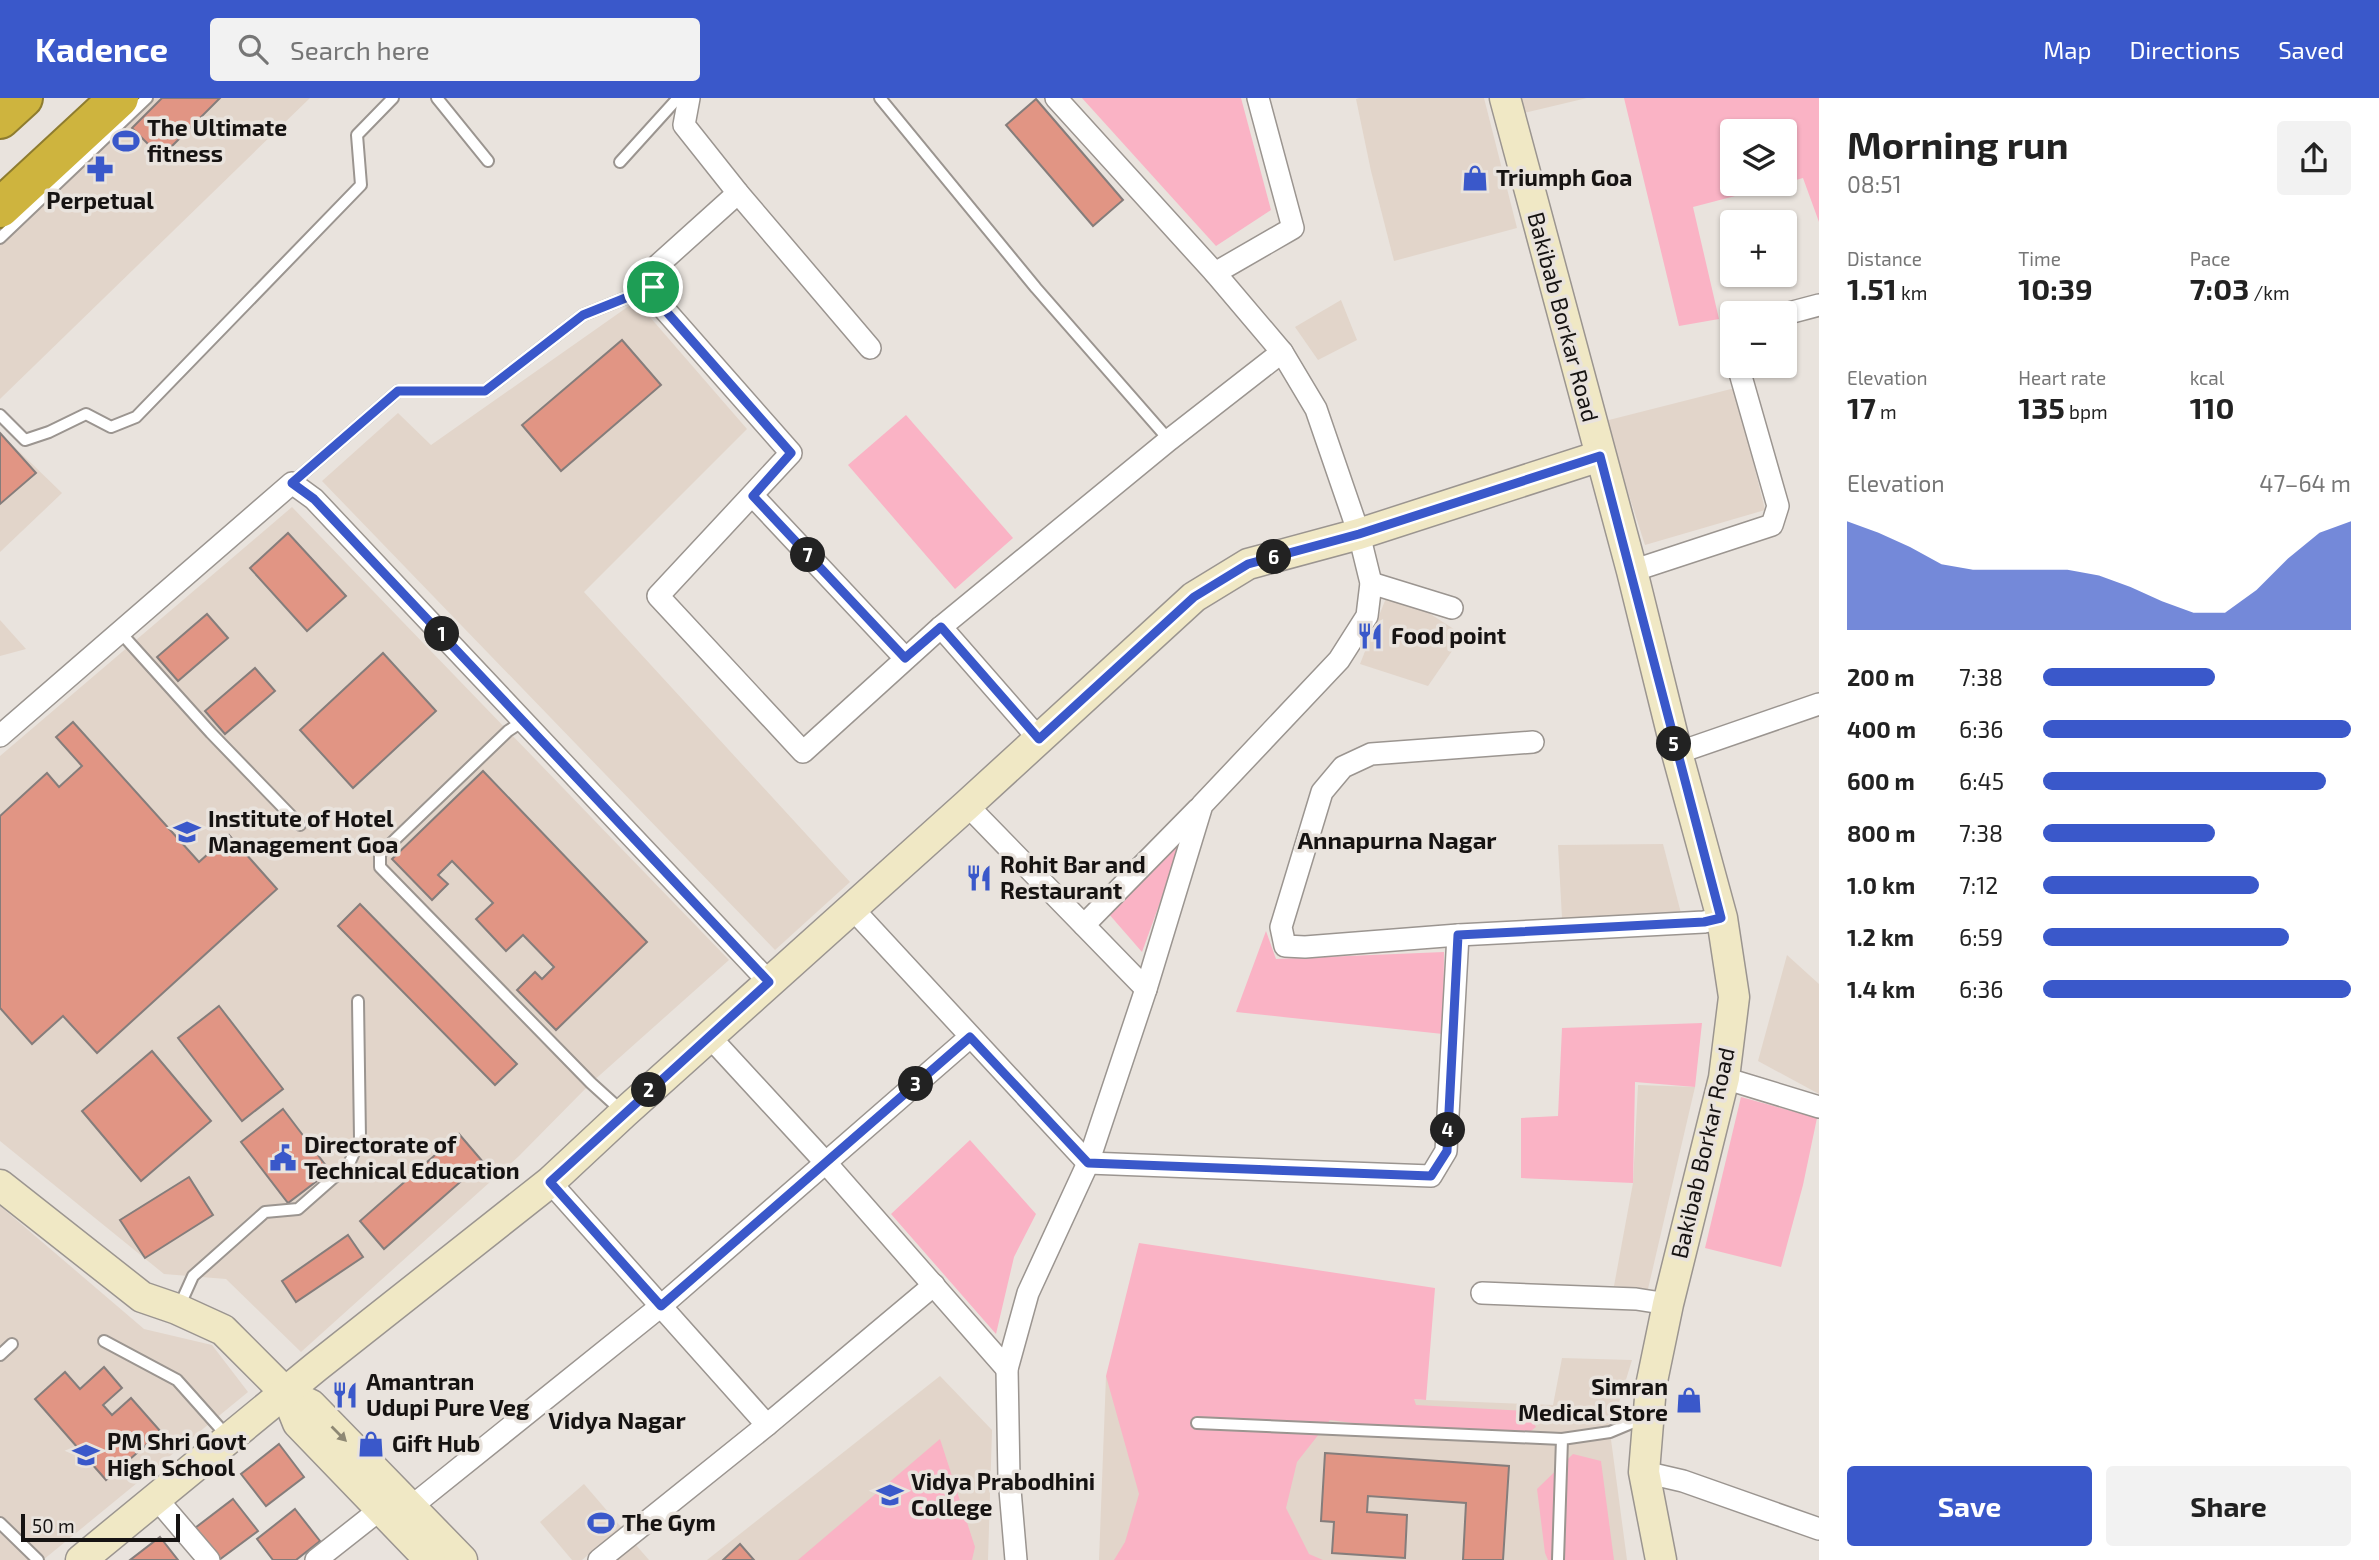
<!DOCTYPE html>
<html lang="en">
<head>
<meta charset="utf-8">
<style>
  body { margin:0; font-family:"Exo 2",sans-serif; background:#f2f2f2; color:#222; height:100vh; display:flex; flex-direction:column; font-size:26px; white-space:nowrap }
  * { box-sizing:border-box; margin:0 }
  p { font-size:23px; color:#767676 }
  .icon { flex:none; width:38px; height:38px; fill:none; stroke:currentColor; stroke-width:2; stroke-linecap:round; stroke-linejoin:round }
  .map { position:relative; flex:1; overflow:hidden }
  .details { display:flex; flex-direction:column; background:#fff; width:560px }
  .details>* { flex:none }
  .fabs { position:absolute; left:1720px; top:21px; display:grid; gap:14px }
  .fabs a { display:grid; place-items:center; width:77px; height:77px; border-radius:7px; background:#fff; box-shadow:0 2px 5px #0004; font-size:35px }
  .scale { position:absolute; left:21px; bottom:18px; width:159px; box-sizing:border-box; padding-left:7px; border:4px solid #161312; border-top:0; font-size:19px; line-height:24px; white-space:nowrap; color:#161312; -webkit-text-stroke:5px #e9e3dd; paint-order:stroke }
  .pin { position:absolute; display:grid; place-items:center; width:60px; height:60px; color:#fff; margin:-30px; border:4px solid #fff; border-radius:50%; box-shadow:0 2px 7px #0007 }
  .km { position:absolute; width:35px; height:35px; margin:-18px; border-radius:50%; background:#222; color:#fff; font-size:19px; line-height:35px; text-align:center }
  .round { display:grid; place-items:center; flex:none; width:74px; height:74px; border-radius:7px; background:#f2f2f2 }
  .overview { display:flex; align-items:center; justify-content:space-between; height:119px; padding:0 28px }
  h1 { font-size:38px; font-weight:700; line-height:52px }
  .metrics { display:grid; grid-template-columns:repeat(3,1fr); gap:10px; height:119px; padding:7px 28px }
  .metrics div { display:grid; align-content:center }
  .metrics b { font-size:30px; font-weight:700 }
  .metrics small { font-size:19px; font-weight:400 }
  .metrics p { font-size:19px }
  .chart { height:196px; padding:14px 28px }
  .chart p { display:flex; justify-content:space-between }
  .chart svg { width:100%; height:126px; margin-top:7px; fill:#3a58ca; opacity:.7 }
  .action { display:flex; gap:14px; margin-top:auto; padding:14px 28px }
  .action a { flex:1; height:80px; border-radius:7px; background:#3a58ca; color:#fff; font-size:28px; font-weight:700; line-height:80px; text-align:center }
  .action a+a { background:#f2f2f2; color:#222 }
  ul { padding:0 28px; list-style:none; font-size:23px }
  li { display:grid; grid-template-columns:112px 84px 1fr; align-items:center; height:52px }
  li i { height:18px; border-radius:9px; background:#3a58ca }
  header { display:flex; align-items:center; gap:42px; box-sizing:border-box; height:98px; padding:0 35px; background:#3a58ca; color:#fff }
  header strong { font-size:33px }
  nav { display:flex; gap:38px; margin-inline-start:auto; font-size:24px }
  .search { width:490px; height:63px; background:#f2f2f2; display:flex; align-items:center; gap:18px; box-sizing:border-box; padding:0 24px; border-radius:7px; color:#767676; font-size:26px }
  main { display:flex; flex:1; min-height:0 }
  .map>svg:first-child { display:block }
  .built { fill:#e2d5ca }
  .green { fill:#fab3c5 }
  .building { fill:#e19584; stroke:#857d7b; stroke-width:2 }
  .lines { fill:none; stroke-linecap:round; stroke-linejoin:round }
  .lane-casing { stroke:#9b9590; stroke-width:14 }
  .street-casing { stroke:#9b9590; stroke-width:24 }
  .secondary-casing { stroke:#9b9590; stroke-width:33 }
  .highway-casing { stroke:#8e7c2f; stroke-width:42 }
  .lane { stroke:#fff; stroke-width:10 }
  .street { stroke:#fff; stroke-width:21 }
  .secondary { stroke:#f0e8c5; stroke-width:30 }
  .highway { stroke:#ceb43e; stroke-width:38 }
  .oneway { fill:#8e8874 }
  .route-casing { stroke:#fff; stroke-width:14 }
  .route { stroke:#3a58ca; stroke-width:9 }
  .labels { text-anchor:middle; stroke-width:7; stroke-linejoin:round; paint-order:stroke }
  .poi-label { font-size:23px; font-weight:bold; fill:#161312; stroke:#e9e3dd; text-anchor:start }
  .street-label { font-size:23px; fill:#161312; stroke:#e9e3dd }
  .neighbourhood-label { font-size:24px; font-weight:bold; fill:#161312; stroke:#e9e3dd }
</style>
</head>
<body>
<header>
<strong>Kadence</strong>
<div class="search"><svg class="icon" aria-label="search" viewBox="0 0 24 24"><circle cx="10" cy="10" r="6"/><path d="M15 15l6 6"/></svg>Search here</div>
<nav><a>Map</a><a>Directions</a><a>Saved</a></nav>
</header>
<main>
<div class="map">
<svg width="1819" height="1462" viewBox="0 0 1819 1462">
  <rect width="100%" height="100%" fill="#e9e3dd"/>
  <g class="built">
    <polygon points="140,0 310,0 0,301 0,130"/>
    <polygon points="1359,0 1484,0 1517,130 1394,163 1371,73 1356,1"/>
    <polygon points="1520,0 1587,0 1524,15"/>
    <polygon points="1341,202 1357,242 1318,262 1295,229"/>
    <polygon points="636,203 747,331 584,494 850,784 775,852 322,383 398,315 431,347"/>
    <polygon points="1735,290 1765,412 1645,447 1605,323"/>
    <polygon points="0,335 62,395 0,454"/>
    <polygon points="292,409 729,862 591,985 519,1058 301,1254 226,1181 164,1176 0,1043 0,658"/>
    <polygon points="1390,490 1463,537 1428,588 1360,566"/>
    <polygon points="0,522 26,551 0,558"/>
    <polygon points="1663,746 1682,819 1562,820 1558,747"/>
    <polygon points="1787,857 1819,886 1819,996 1758,963"/>
    <polygon points="1638,987 1695,989 1648,1191 1614,1188 1633,1085"/>
    <polygon points="0,1108 144,1231 212,1247 248,1294 43,1462 0,1462"/>
    <polygon points="1562,1260 1632,1262 1610,1334 1627,1462 1099,1462 1106,1278 1426,1302 1553,1307"/>
    <polygon points="940,1278 992,1332 988,1462 707,1462"/>
    <polygon points="584,1386 621,1429 582,1462 572,1462 540,1424"/>
    <polygon points="635,1446 649,1462 615,1462"/>
  </g>
  <g class="green">
    <polygon points="1082,0 1241,0 1271,112 1216,148"/>
    <polygon points="1624,0 1819,0 1819,124 1803,80 1785,85 1785,33 1732,33 1732,86 1781,86 1693,109 1719,221 1679,228"/>
    <polygon points="906,317 1013,440 955,491 848,367"/>
    <polygon points="1182,744 1142,854 1108,815"/>
    <polygon points="1266,833 1276,861 1444,854 1443,936 1236,914"/>
    <polygon points="1702,925 1695,989 1635,984 1633,1085 1521,1080 1521,1020 1558,1018 1562,930"/>
    <polygon points="1741,999 1817,1020 1803,1087 1781,1169 1705,1150"/>
    <polygon points="970,1042 1036,1116 1014,1159 996,1236 891,1116"/>
    <polygon points="1139,1145 1435,1190 1426,1302 1414,1301 1416,1307 1526,1313 1536,1329 1527,1336 1382,1329 1330,1322 1297,1364 1286,1410 1309,1456 1323,1462 1114,1462 1125,1444 1139,1396 1106,1278"/>
    <polygon points="940,1341 975,1449 972,1462 798,1462"/>
    <polygon points="1573,1356 1601,1363 1614,1462 1548,1462 1545,1455 1537,1391"/>
  </g>
  <g class="building">
    <polygon points="162,0 220,0 161,59 132,30"/>
    <polygon points="1036,1 1123,102 1093,128 1006,27"/>
    <polygon points="622,242 661,287 561,373 522,327"/>
    <polygon points="0,335 36,375 0,406"/>
    <polygon points="288,435 346,498 307,533 250,470"/>
    <polygon points="207,516 228,540 178,583 157,559"/>
    <polygon points="383,555 436,613 353,690 300,632"/>
    <polygon points="255,570 275,593 225,636 205,613"/>
    <polygon points="73,624 199,764 229,737 277,791 97,955 63,918 32,946 0,910 0,718 47,675 59,689 82,668 56,639"/>
    <polygon points="483,673 647,844 556,932 517,892 535,874 542,881 554,869 523,837 506,853 476,821 493,805 452,763 438,777 448,786 432,802 392,761"/>
    <polygon points="360,806 517,966 495,987 338,828"/>
    <polygon points="219,908 283,991 242,1023 178,940"/>
    <polygon points="152,953 211,1023 141,1083 82,1013"/>
    <polygon points="283,1011 330,1073 288,1105 241,1044"/>
    <polygon points="459,1036 483,1064 384,1151 360,1123"/>
    <polygon points="189,1079 213,1117 145,1160 120,1122"/>
    <polygon points="348,1137 363,1159 296,1204 282,1183"/>
    <polygon points="104,1269 122,1290 103,1307 112,1317 131,1300 161,1334 106,1382 35,1301 65,1274 80,1291"/>
    <polygon points="279,1346 304,1379 266,1408 241,1376"/>
    <polygon points="1325,1355 1509,1368 1503,1462 1463,1462 1466,1405 1368,1398 1367,1414 1407,1417 1405,1460 1332,1455 1334,1424 1321,1423"/>
    <polygon points="233,1401 258,1433 219,1462 195,1430"/>
    <polygon points="295,1411 320,1443 296,1462 273,1462 257,1441"/>
    <polygon points="160,1439 178,1462 130,1462"/>
    <polygon points="740,1446 754,1462 723,1462"/>
  </g>
  <g class="lines">
    <g class="lane-casing">
      <g id="lane">
        <polyline points="437,0 488,63"/>
        <polyline points="880,0 1036,190 1169,342"/>
        <polyline points="620,64 678,0"/>
        <polyline points="0,140 147,0"/>
        <polyline points="0,317 25,342 49,334 86,316 111,329 136,319 361,87 357,37 393,0"/>
        <polyline points="292,385 398,293 485,293 583,217 653,189"/>
        <polyline points="120,534 211,635 300,727"/>
        <polyline points="523,623 508,633 380,756 380,769 591,985 623,1014"/>
        <polyline points="179,1209 193,1178 265,1114 298,1111 349,1066 360,1041 358,903"/>
        <polyline points="104,1243 177,1282 227,1338"/>
        <polyline points="0,1257 12,1246"/>
        <polyline points="1197,1325 1562,1341"/>
        <polyline points="0,1425 38,1462"/>
        <polyline points="1558,1462 1562,1341 1610,1334 1646,1319"/>
      </g>
    </g>
    <g class="street-casing">
      <g id="street">
        <polyline points="689,0 684,27 738,95 870,250"/>
        <polyline points="738,95 658,167 653,189 665,212 791,355 658,498 803,654 941,529 1169,342 1282,254"/>
        <polyline points="1215,175 1293,130 1258,0"/>
        <polyline points="1785,216 1819,207"/>
        <polyline points="1732,243 1732,250"/>
        <polyline points="753,398 905,560"/>
        <polyline points="1632,473 1772,427 1778,408 1738,268"/>
        <polyline points="1371,485 1452,510"/>
        <polyline points="941,529 1039,641"/>
        <polyline points="0,638 292,385 314,401 769,884"/>
        <polyline points="1533,644 1371,656 1343,669 1322,694 1281,829 1285,848 1305,849 1458,837 1704,824 1722,820"/>
        <polyline points="1677,655 1819,606"/>
        <polyline points="967,707 1146,891"/>
        <polyline points="851,809 1088,1065 1431,1078 1446,1053 1458,837"/>
        <polyline points="1084,827 1198,711"/>
        <polyline points="709,938 826,1065 1007,1271"/>
        <polyline points="1724,980 1819,1009"/>
        <polyline points="550,1084 767,1327"/>
        <polyline points="1482,1195 1636,1201 1668,1206"/>
        <polyline points="1644,1374 1683,1383 1819,1431"/>
        <polyline points="156,1400 209,1462"/>
        <polyline points="412,1408 661,1208 970,939"/>
        <polyline points="316,1462 382,1410"/>
        <polyline points="599,1462 767,1327 934,1187"/>
        <polyline points="1016,1462 1009,1380 1007,1271 1028,1195 1088,1065 1146,891 1202,707 1339,562 1367,518 1371,485 1359,436 1316,311 1282,254 1215,175 1056,0"/>
      </g>
    </g>
    <g class="secondary-casing">
      <g id="secondary">
        <polyline points="1505,0 1632,473 1677,655 1722,820 1734,899 1724,980 1668,1206 1651,1288 1644,1374 1661,1462"/>
        <polyline points="0,1087 142,1199 177,1211 223,1232 286,1295 311,1307 462,1462"/>
        <polyline points="286,1295 298,1325 430,1462"/>
        <polyline points="81,1462 316,1269 550,1084 624,1015 967,707 1194,499 1248,466 1359,436 1600,358"/>
      </g>
    </g>
    <g class="highway-casing">
      <g id="highway">
        <polyline points="0,21 23,0"/>
        <polyline points="0,110 119,0"/>
      </g>
    </g>
    <use href="#lane" class="lane"/>
    <use href="#street" class="street"/>
    <use href="#secondary" class="secondary"/>
    <use href="#highway" class="highway"/>
  </g>
  <defs><path id="oneway-solid" d="M-6-.8H1V-3.2L6.5 0L1 3.2V.8H-6Z" transform="scale(1.75)"/></defs>
  <use class="oneway" href="#oneway-solid" transform="translate(339 1336) rotate(45)"/>
  <g class="lines">
    <g class="route-casing">
      <polygon id="route" points="653,189 665,212 791,355 753,398 905,560 941,529 1039,641 1194,499 1248,466 1359,436 1600,358 1721,820 1704,824 1458,837 1447,1053 1431,1078 1088,1065 970,939 661,1208 550,1084 769,884 314,401 292,385 398,293 485,293 583,217"/>
    </g>
    <use href="#route" class="route"/>
  </g>
  <defs>
    <g id="stadium-bare" transform="scale(2.1)"><path d="M0-5a6.5 5 0 1 0 0 10a6.5 5 0 1 0 0-10ZM-3.5-1.8h7v3.6h-7Z" fill="#3a58ca" stroke="#e9e3dd" stroke-width="2.5" paint-order="stroke"/></g>
    <g id="pharmacy-bare" transform="scale(2.1)"><path d="M-2-6h4v4h4v4h-4v4h-4v-4h-4v-4h4Z" fill="#3a58ca" stroke="#e9e3dd" stroke-width="2.5" paint-order="stroke"/></g>
    <g id="shop-bare" transform="scale(2.1)"><path d="M-5-2.5h2.3a2.7 3.5 0 0 1 5.4 0H5L5.5 6h-11ZM-1.5-2.5h3a1.5 2.3 0 0 0-3 0Z" fill="#3a58ca" stroke="#e9e3dd" stroke-width="2.5" paint-order="stroke"/></g>
    <g id="restaurant-bare" transform="scale(2.1)"><path d="M-5-6h1v4h1v-4h1v4h1v-4h1v5L-1.5 .5V6h-2V.5L-5-1ZM5-6V6H3V1.5H1.5Q1.5-4 5-6Z" fill="#3a58ca" stroke="#e9e3dd" stroke-width="2.5" paint-order="stroke"/></g>
    <g id="university-bare" transform="scale(2.1)"><path d="M0-5L7-2L0 1L-7-2ZM-4 1L0 2.5L4 1V4Q0 6-4 4Z" fill="#3a58ca" stroke="#e9e3dd" stroke-width="2.5" paint-order="stroke"/></g>
    <g id="civic-bare" transform="scale(2.1)"><path d="M-.6-6.5H3V-4.5H.6V-3L4-1V1h2V6H-6V1h2V-1L-.6-3ZM-1.2 2.5V6h2.4V2.5Z" fill="#3a58ca" stroke="#e9e3dd" stroke-width="2.5" paint-order="stroke"/></g>
    <g id="school-bare" transform="scale(2.1)"><path d="M0-5L7-2L0 1L-7-2ZM-4 1L0 2.5L4 1V4Q0 6-4 4Z" fill="#3a58ca" stroke="#e9e3dd" stroke-width="2.5" paint-order="stroke"/></g>
  </defs>
  <g fill-rule="evenodd">
    <use href="#stadium-bare" x="126" y="43"/>
    <use href="#pharmacy-bare" x="100" y="71"/>
    <use href="#shop-bare" x="1475" y="80"/>
    <use href="#restaurant-bare" x="1370" y="538"/>
    <use href="#university-bare" x="187" y="734"/>
    <use href="#restaurant-bare" x="979" y="780"/>
    <use href="#civic-bare" x="283" y="1060"/>
    <use href="#restaurant-bare" x="345" y="1297"/>
    <use href="#shop-bare" x="1689" y="1302"/>
    <use href="#shop-bare" x="371" y="1346"/>
    <use href="#school-bare" x="86" y="1357"/>
    <use href="#university-bare" x="890" y="1397"/>
    <use href="#stadium-bare" x="601" y="1425"/>
  </g>
  <g class="labels">
    <g class="poi-label">
      <text x="147" y="38">The Ultimate<tspan x="147" dy="26">fitness</tspan></text>
      <text x="1496" y="88">Triumph Goa</text>
      <text x="100" y="111" text-anchor="middle">Perpetual</text>
      <text x="1391" y="546">Food point</text>
      <text x="208" y="729">Institute of Hotel<tspan x="208" dy="26">Management Goa</tspan></text>
      <text x="1000" y="775">Rohit Bar and<tspan x="1000" dy="26">Restaurant</tspan></text>
      <text x="304" y="1055">Directorate of<tspan x="304" dy="26">Technical Education</tspan></text>
      <text x="366" y="1292">Amantran<tspan x="366" dy="26">Udupi Pure Veg</tspan></text>
      <text x="1668" y="1297" text-anchor="end">Simran<tspan x="1668" dy="26">Medical Store</tspan></text>
      <text x="107" y="1352">PM Shri Govt<tspan x="107" dy="26">High School</tspan></text>
      <text x="392" y="1354">Gift Hub</text>
      <text x="911" y="1392">Vidya Prabodhini<tspan x="911" dy="26">College</tspan></text>
      <text x="622" y="1433">The Gym</text>
    </g>
    <g class="street-label">
      <text transform="translate(1563 219) rotate(75)" y="8">Bakibab Borkar Road</text>
      <text transform="translate(1703 1055) rotate(-77)" y="8">Bakibab Borkar Road</text>
    </g>
    <g class="neighbourhood-label">
      <text x="1397" y="751">Annapurna Nagar</text>
      <text x="617" y="1331">Vidya Nagar</text>
    </g>
  </g>
</svg>
<div class="fabs">
<a><svg class="icon" aria-label="layers" viewBox="0 0 24 24"><path d="M12 4l9 5-9 5-9-5zM3 14l9 5 9-5"/></svg></a>
<a>+</a>
<a>−</a>
</div>
<div class="scale">50 m</div>
<div class="pin" style="left:653px;top:189px;background:#1e9e55"><svg class="icon" aria-label="arrive" viewBox="0 0 24 24"><path d="M6 21V4h12l-3 4 3 4H6"/></svg></div>
<b class="km" style="left:442px;top:536px">1</b>
<b class="km" style="left:649px;top:992px">2</b>
<b class="km" style="left:916px;top:986px">3</b>
<b class="km" style="left:1448px;top:1032px">4</b>
<b class="km" style="left:1674px;top:646px">5</b>
<b class="km" style="left:1274px;top:459px">6</b>
<b class="km" style="left:808px;top:457px">7</b>
</div>
<section class="details">
<div class="overview"><div><h1>Morning run</h1><p>08:51</p></div><a class="round"><svg class="icon" aria-label="share" viewBox="0 0 24 24"><path d="M12 15V3M7 8l5-5 5 5M5 13v7h14v-7"/></svg></a></div>
<div class="metrics">
<div><p>Distance</p><b>1.51<small> km</small></b></div>
<div><p>Time</p><b>10:39</b></div>
<div><p>Pace</p><b>7:03<small> /km</small></b></div>
</div>
<div class="metrics">
<div><p>Elevation</p><b>17<small> m</small></b></div>
<div><p>Heart rate</p><b>135<small> bpm</small></b></div>
<div><p>kcal</p><b>110</b></div>
</div>
<div class="chart"><p><span>Elevation</span>47–64 m</p>
<svg viewBox="0 0 160 44" preserveAspectRatio="none"><path d="M0 44V6L10 10L20 15L30 21L40 23L50 23L60 23L70 23L80 25L90 29L100 34L110 38L120 38L130 30L140 19L150 10L160 6V44z"/></svg>
</div>
<ul>
<li><b>200 m</b>7:38<i style="width:56%"></i></li>
<li><b>400 m</b>6:36<i style="width:100%"></i></li>
<li><b>600 m</b>6:45<i style="width:92%"></i></li>
<li><b>800 m</b>7:38<i style="width:56%"></i></li>
<li><b>1.0 km</b>7:12<i style="width:70%"></i></li>
<li><b>1.2 km</b>6:59<i style="width:80%"></i></li>
<li><b>1.4 km</b>6:36<i style="width:100%"></i></li>
</ul>
<div class="action"><a>Save</a><a>Share</a></div>
</section>
</main>
</body>
</html>
